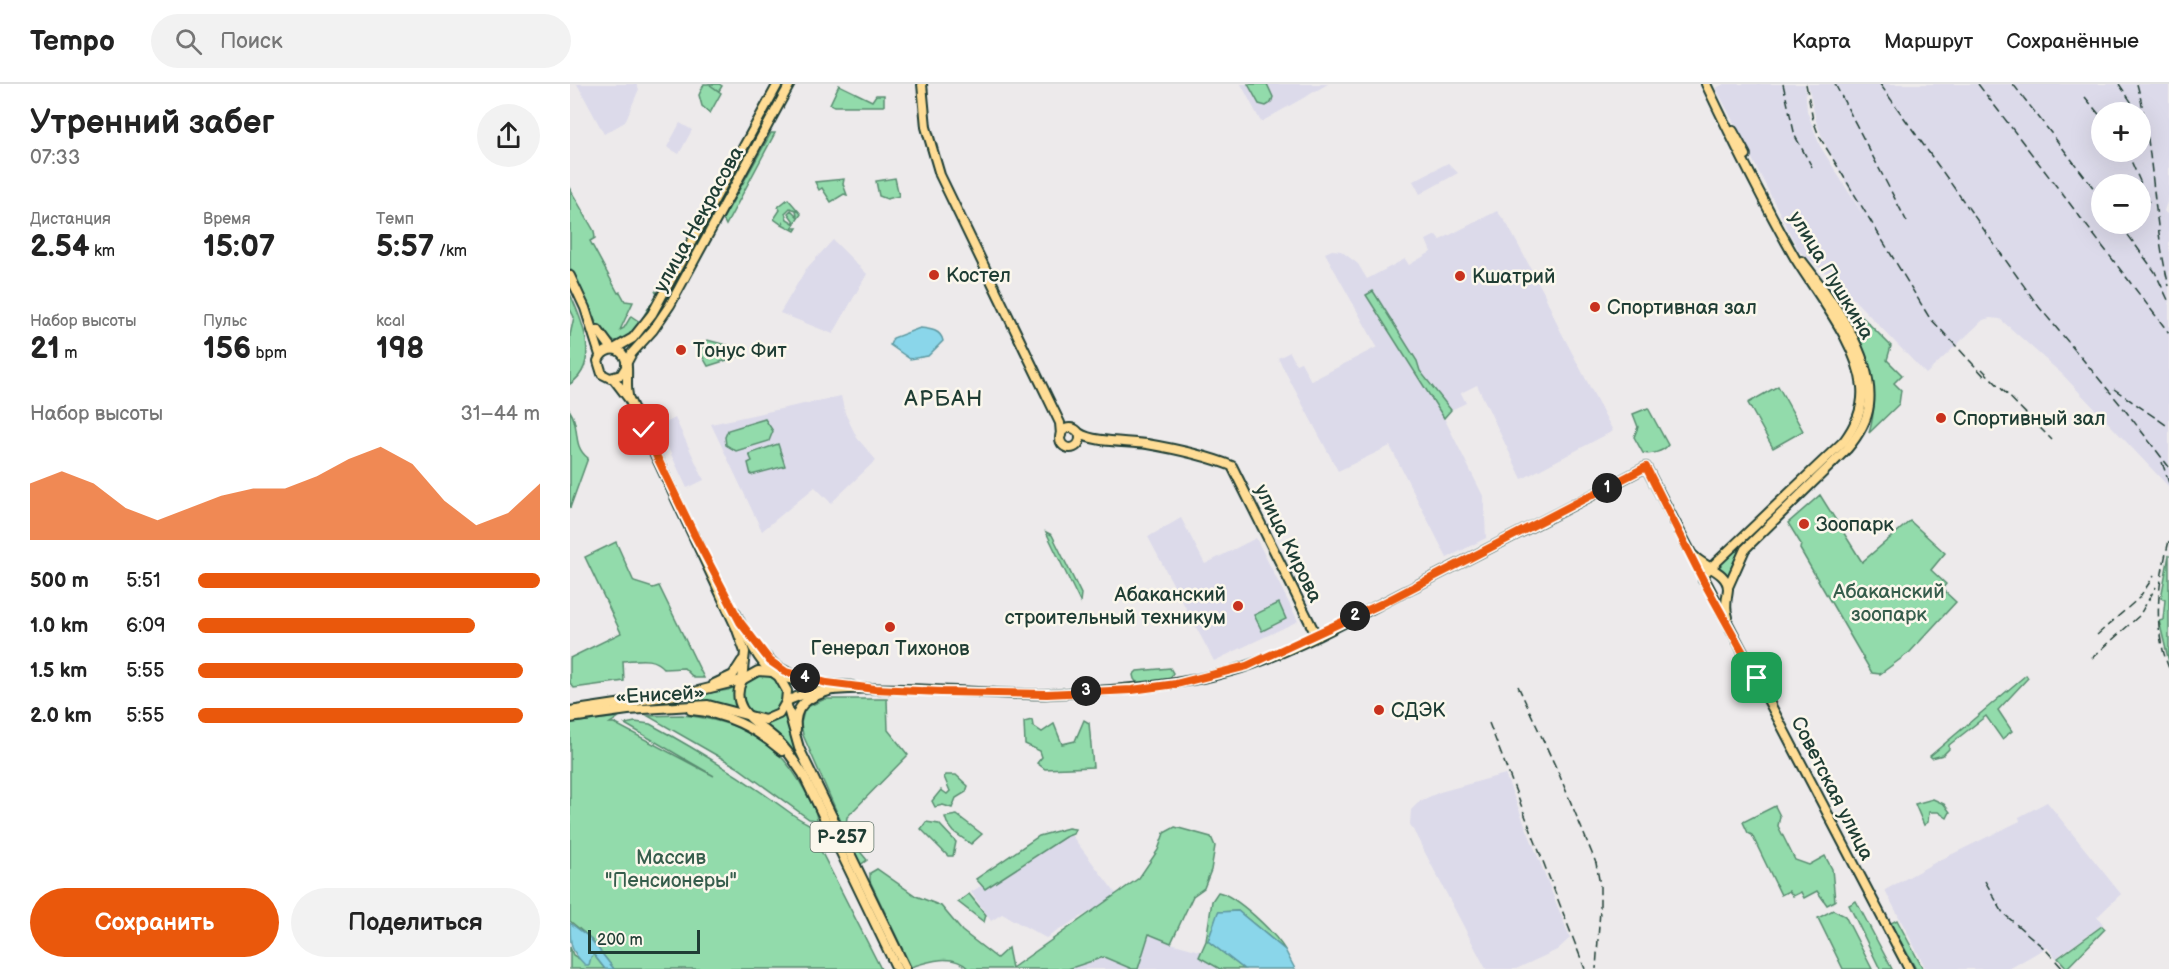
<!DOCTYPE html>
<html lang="ru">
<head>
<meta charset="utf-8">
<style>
  body { margin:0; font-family:"Balsamiq Sans",sans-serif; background:#f2f2f2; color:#222; height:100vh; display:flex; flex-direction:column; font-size:22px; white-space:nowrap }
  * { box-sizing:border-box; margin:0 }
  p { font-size:20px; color:#767676 }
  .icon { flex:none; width:33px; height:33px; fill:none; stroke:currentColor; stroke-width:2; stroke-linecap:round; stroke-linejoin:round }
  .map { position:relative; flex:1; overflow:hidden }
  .sheet { display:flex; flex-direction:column; background:#fff; width:570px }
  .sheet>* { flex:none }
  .fabs { position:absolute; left:1521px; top:18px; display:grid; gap:12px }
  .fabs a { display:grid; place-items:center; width:60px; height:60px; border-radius:50%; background:#fff; box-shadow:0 6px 24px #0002; font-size:30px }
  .scale { position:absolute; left:18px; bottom:15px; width:112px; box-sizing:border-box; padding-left:6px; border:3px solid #1f3d34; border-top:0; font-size:16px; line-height:21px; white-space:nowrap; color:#1f3d34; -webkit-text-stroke:4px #fbf7ec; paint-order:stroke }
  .pin { position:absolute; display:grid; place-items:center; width:51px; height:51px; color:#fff; margin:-26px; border-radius:12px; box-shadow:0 3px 9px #0006 }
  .km { position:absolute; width:30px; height:30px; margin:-15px; border-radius:50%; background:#222; color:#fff; font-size:16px; line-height:30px; text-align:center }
  .round { display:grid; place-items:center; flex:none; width:63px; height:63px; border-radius:32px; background:#f2f2f2 }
  .head { display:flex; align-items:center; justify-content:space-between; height:102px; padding:0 30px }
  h1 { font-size:33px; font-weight:700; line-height:45px }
  .metrics { display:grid; grid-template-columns:repeat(3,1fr); gap:9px; height:102px; padding:6px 30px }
  .metrics div { display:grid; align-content:center }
  .metrics b { font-size:30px; font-weight:700 }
  .metrics small { font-size:16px; font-weight:400 }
  .metrics p { font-size:16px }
  .chart { height:168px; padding:12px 30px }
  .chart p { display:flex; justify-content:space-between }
  .chart svg { width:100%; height:108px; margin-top:6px; fill:#ea580c; opacity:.7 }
  .action { display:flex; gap:12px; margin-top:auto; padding:12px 30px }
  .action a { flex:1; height:69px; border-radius:36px; background:#ea580c; color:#fff; font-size:24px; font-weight:700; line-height:69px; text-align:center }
  .action a+a { background:#f2f2f2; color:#222 }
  ul { padding:0 30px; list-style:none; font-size:20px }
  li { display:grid; grid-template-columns:96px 72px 1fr; align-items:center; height:45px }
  li i { height:15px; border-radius:8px; background:#ea580c }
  header { display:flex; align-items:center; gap:36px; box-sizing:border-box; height:84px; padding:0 30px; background:#fff; border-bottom:2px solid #e0e0e0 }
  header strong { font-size:28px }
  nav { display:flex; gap:33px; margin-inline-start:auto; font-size:21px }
  .search { width:420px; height:54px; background:#f2f2f2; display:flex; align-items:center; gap:15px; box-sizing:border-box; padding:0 21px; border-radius:33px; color:#767676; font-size:22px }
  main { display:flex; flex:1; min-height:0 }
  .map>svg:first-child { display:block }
  .built { fill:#dcdaea; fill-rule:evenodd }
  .green { fill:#92dbab; stroke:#588c70; stroke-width:1.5 }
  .water { fill:#8ad6ea; stroke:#5f99a1; stroke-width:1.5 }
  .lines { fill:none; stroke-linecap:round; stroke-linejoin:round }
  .primary-casing { stroke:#1f3d34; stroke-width:12 }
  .trunk-casing { stroke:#1f3d34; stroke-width:12 }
  .primary { stroke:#ffdd96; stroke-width:8 }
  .trunk { stroke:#ffdd96; stroke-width:8 }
  .rail { stroke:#1f3d34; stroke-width:1.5; stroke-dasharray:9 4.5; stroke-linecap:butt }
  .route-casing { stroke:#fff; stroke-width:12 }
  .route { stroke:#ea580c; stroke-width:8 }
  .poi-dot { fill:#c8321e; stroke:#fbf7ec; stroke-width:2 }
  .labels { text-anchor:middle; stroke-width:5; stroke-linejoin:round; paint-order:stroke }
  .shield { fill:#fbf7ec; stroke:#61756b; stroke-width:1.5 }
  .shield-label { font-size:18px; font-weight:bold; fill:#1f3d34 }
  .street-label { font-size:20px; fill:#1f3d34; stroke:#fbf7ec }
  .poi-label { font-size:20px; fill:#1f3d34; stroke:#fbf7ec; text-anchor:start }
  .park-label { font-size:20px; fill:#365d4c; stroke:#fbf7ec }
  .quarter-label { font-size:22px; letter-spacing:1.5px; fill:#1f3d34; stroke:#fbf7ec }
</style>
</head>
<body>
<header>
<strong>Tempo</strong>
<div class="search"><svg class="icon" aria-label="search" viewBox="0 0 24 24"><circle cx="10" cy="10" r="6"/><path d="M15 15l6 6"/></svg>Поиск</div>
<nav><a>Карта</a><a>Маршрут</a><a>Сохранённые</a></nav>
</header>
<main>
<section class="sheet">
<div class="head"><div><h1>Утренний забег</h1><p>07:33</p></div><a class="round"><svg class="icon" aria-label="share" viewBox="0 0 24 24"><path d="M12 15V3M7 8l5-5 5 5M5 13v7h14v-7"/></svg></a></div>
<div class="metrics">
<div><p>Дистанция</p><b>2.54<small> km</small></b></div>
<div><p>Время</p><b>15:07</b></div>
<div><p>Темп</p><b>5:57<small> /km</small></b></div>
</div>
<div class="metrics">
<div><p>Набор высоты</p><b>21<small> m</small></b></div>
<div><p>Пульс</p><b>156<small> bpm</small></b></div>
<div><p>kcal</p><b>198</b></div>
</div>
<div class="chart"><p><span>Набор высоты</span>31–44 m</p>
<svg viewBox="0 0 160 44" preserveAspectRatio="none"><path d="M0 44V21L10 16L20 21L30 31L40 36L50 31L60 26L70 23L80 23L90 18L100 11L110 6L120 13L130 28L140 38L150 33L160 21V44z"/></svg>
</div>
<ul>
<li><b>500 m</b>5:51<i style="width:100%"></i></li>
<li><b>1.0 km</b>6:09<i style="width:81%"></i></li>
<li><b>1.5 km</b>5:55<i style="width:95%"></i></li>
<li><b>2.0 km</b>5:55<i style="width:95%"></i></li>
</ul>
<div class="action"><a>Сохранить</a><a>Поделиться</a></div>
</section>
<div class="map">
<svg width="1599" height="885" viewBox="0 0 1599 885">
  <rect width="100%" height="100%" fill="#edeaeb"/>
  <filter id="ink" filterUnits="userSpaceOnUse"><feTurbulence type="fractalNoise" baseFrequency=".0167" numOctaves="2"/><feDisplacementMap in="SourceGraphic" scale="12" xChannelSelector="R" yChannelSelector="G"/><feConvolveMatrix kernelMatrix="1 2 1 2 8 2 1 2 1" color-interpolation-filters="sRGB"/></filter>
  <g filter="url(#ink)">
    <g class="built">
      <polygon points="7,0 66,0 69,5 55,38 34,50"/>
      <polygon points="671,0 758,0 691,38"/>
      <path d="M1154,0H1235L1237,27L1250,62L1293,131L1254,58L1246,37L1238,0H1599V112L1594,127L1599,132V403L1492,290L1430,235L1420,234L1413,236L1356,290L1266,197L1229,167L1146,4ZM1532,28H1570V68H1532ZM1532,100H1570V140H1532Z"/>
      <polygon points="110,39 122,46 109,70 97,63"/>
      <polygon points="878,79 888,89 850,110 843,97"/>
      <polygon points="927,127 937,140 974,209 988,242 1043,347 952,395 907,301 891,309 896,319 881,326 850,287 847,277 803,207 796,211 874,334 914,414 916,454 877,474 820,362 768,387 708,274 720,268 726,280 731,278 741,297 807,263 755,169 762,166 771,167 788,180 797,195 835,175 839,181 861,168 856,156 866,151 870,156"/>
      <polygon points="263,156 297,190 263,250 210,229 236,185"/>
      <polygon points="271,312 275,329 287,354 306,376 261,419 245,403 192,447 141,340"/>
      <polygon points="105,334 134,396 117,404 88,343"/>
      <polygon points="611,434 635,480 686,454 728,537 644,577 578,453"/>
      <polygon points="935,690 1000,854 987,866 946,885 916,885 840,740 841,726 850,717 870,708"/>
      <polygon points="1477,718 1551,810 1527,833 1533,840 1486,874 1477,863 1439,885 1356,885 1315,806 1364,779 1450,737 1449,733"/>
      <polygon points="499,748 547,811 476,854 432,830 421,837 401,808"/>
      <polygon points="580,849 601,859 661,876 672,885 568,885"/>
      <polygon points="534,873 562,885 498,885"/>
    </g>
    <g class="green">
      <polygon points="134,0 149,0 152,2 149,7 140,1 151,9 140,29 132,22 129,11"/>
      <polygon points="678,0 697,0 703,13 701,19 696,22 689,20"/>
      <polygon points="269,1 302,17 306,11 314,11 314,22 264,22 260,20"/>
      <polygon points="201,49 205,49 156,141 153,135"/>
      <polygon points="325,94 329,112 317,115 309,112 306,97"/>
      <polygon points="274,95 273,100 277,111 274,110 261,118 252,104 249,106 245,98"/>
      <polygon points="0,105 24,147 25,154 20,157 48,209 50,208 55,217 63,218 50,246 54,244 61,232 70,238 87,210 85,207 90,210 71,239 55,256 43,257 32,251 0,184"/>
      <polygon points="218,115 231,130 225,139 218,129 221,126 227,132 226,126 220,124 215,129 217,135 225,140 222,144 227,144 225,147 212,140 214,138 211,140 204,135 210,126 208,123"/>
      <path d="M1261,202L1321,262L1317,276L1332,291L1324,299L1331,306L1329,320L1299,349C1312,307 1296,272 1279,234L1282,231L1277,222L1271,221Z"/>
      <polygon points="803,207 847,277 850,287 881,326 874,334 796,211"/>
      <path d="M0,210C12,236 31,280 0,300V251L4,233L0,225Z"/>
      <polygon points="137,256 172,265 173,271 138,282 130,268"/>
      <polygon points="1208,302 1233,347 1203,364 1178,319"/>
      <path d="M1078,324L1098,361C1093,368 1080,371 1073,369L1064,353L1068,343L1063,330Z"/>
      <path d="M0,327C11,343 1,361 18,374L0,424Z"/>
      <polygon points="195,335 203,347 199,357 166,367 156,361 155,353 158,346"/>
      <polygon points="208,360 215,382 181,391 178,379 182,377 179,370"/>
      <path d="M1228,406C1203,440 1174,448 1158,493L1147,483Z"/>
      <polygon points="1250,411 1292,478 1340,437 1375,469 1361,486 1376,500 1372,505 1386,518 1340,568 1310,590 1302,589 1230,465 1231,460 1218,439"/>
      <polygon points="476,448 482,451 511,510 510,518"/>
      <path d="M46,458L64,498L83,504L89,502L134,594H124L114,584L94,585C83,572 69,576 53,577L54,597L4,604L0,599V574L51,549L15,473Z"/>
      <polygon points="1599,471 1599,578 1589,537 1593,536 1595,516 1591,514"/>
      <polygon points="709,519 716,535 692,547 684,531"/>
      <polygon points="600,584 603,589 600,595 567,599 564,595 563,591 567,587"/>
      <circle cx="192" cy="611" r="21"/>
      <polygon points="1456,591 1458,594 1428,626 1442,647 1432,655 1416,632 1379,661 1379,665 1373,671 1362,674 1360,672"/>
      <polygon points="167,602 165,617 171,629 114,613 158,606"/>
      <path d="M255,615H317L318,646L338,671L277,733C274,750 286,763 297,776L290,781L233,651L231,639L235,624Z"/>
      <polygon points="215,627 224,659 224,669 190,639 204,636"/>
      <path d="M112,631C169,637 207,654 235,707C239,716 247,726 247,736L239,735L167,683L78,632Z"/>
      <path d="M49,633L40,639H44L144,692L55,640L65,638L80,640C130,667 177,697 222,730C234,739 251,744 260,756L257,765H250L311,885H44L19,853L0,837V639Z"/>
      <polygon points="462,636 463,642 472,648 484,640 492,660 505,657 514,636 519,639 523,683 475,685 467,679 472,673 470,667 455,660 454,638"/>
      <polygon points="376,691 386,691 398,702 396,708 386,714 382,724 373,721 365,723 362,717 371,706 377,710 380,707 374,693"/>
      <polygon points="1363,715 1374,720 1380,728 1377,734 1368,728 1359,728 1358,738 1354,741 1345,720"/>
      <polygon points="1205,722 1210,732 1208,742 1225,776 1239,781 1255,772 1262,785 1265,817 1257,821 1247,807 1234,814 1231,808 1223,812 1219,807 1211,811 1182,751 1178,749 1173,738"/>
      <polygon points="387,731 412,750 401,760 384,748 377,739 375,733"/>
      <polygon points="356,738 369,740 386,758 383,772 378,772 351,745"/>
      <path d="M605,743L641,753L645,762L641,786L634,804L623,812L601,859L579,850L568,885H562L534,873L498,885H399C383,869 359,877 341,883L300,797V789L307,785L346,812L371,822L392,847L427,874L438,864L442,884L569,794L588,766L594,749Z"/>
      <polygon points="498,744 505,745 503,750 495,753 415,805 406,795 469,752"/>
      <path d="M648,808C667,812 705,849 715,866L668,827L649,828L638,857L674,885H650L629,873L636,857L642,817Z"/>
      <polygon points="399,810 416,831 414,838 388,818"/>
      <polygon points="1286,817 1322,885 1310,885 1279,821"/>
      <polygon points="1263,826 1275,832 1302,885 1273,885 1248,834"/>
      <polygon points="1327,836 1353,885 1346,885 1324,845 1321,839"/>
      <polygon points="1532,842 1535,845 1497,884 1488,874"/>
      <polygon points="0,863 3,871 11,876 24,871 35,885 0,885"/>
    </g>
    <g class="water">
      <path d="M350,244C360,245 371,246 373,257L358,272L340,275L320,261L323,254Z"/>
      <polygon points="668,827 715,866 725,885 674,885 638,857 648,828"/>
      <path d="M0,839L19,853L44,885H35L24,871L21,873L19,881H15C0,866 0,861 0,839Z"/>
    </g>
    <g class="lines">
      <g class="primary-casing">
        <g id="primary">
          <polyline points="352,0 356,43 370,91 490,339 491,351"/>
          <polyline points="1163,47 1176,71"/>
          <polyline points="0,192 15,224 30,271"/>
          <polyline points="28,246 42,265"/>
          <polyline points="44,265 63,254 82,230 208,0"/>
          <polyline points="56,280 62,269 83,246 100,221 220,0"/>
          <path d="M56,283L51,291L40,294L32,290L28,277C32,266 46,260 54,272C60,281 55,300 58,311"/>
          <polyline points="43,294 59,315 166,543 175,568 172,596"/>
          <circle cx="500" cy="354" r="10"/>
          <path d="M509,349C524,359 558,357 577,360C606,365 635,371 662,382L746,551"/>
          <path d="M1124,472C1134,483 1158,488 1158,505C1157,515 1154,523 1158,533"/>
          <path d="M1133,496L1136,488L1274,357C1286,341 1294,324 1292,303C1287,258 1248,212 1225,174C1193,118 1164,59 1136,0"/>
          <path d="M1158,503L1175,465L1277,365C1288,352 1297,338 1299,321C1305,273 1260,213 1232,177"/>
          <path d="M165,528C173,544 187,577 202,588C220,600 261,600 282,602"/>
          <polyline points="192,569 206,582 223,591"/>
          <polyline points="144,600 163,591 172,577"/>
          <path d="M216,618C256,591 423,613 480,610C541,606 601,604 661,587C720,570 788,531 844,503C921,463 999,424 1076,383L1339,885"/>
        </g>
      </g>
      <g class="trunk-casing">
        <g id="trunk">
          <path d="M172,596C157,628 192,640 210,659C219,668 226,680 233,690L327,885"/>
          <path d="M121,626C157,629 185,644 212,667"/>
          <polyline points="0,627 120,609 172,596 188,587 203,588 209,593 217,607 216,618 229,664 336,885"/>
          <polyline points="0,634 58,626 138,621 195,636 209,630 216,618"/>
          <path d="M226,645C223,621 239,613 259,607"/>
        </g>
      </g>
      <use href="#primary" class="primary"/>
      <use href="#trunk" class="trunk"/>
      <g class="rail">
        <polyline points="1213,0 1225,52 1242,83"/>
        <polyline points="1236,0 1243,36 1249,52 1359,233 1416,294"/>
        <polyline points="1265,0 1337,138"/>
        <polyline points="1310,0 1469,223 1555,326 1599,383"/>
        <polyline points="1408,0 1599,249"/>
        <polyline points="1443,0 1532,115"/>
        <polyline points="1549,0 1568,28"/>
        <path d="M1567,0C1585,66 1582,136 1599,202"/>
        <polyline points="1515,13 1532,34"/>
        <polyline points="1553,68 1562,79 1579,118"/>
        <polyline points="1550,140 1585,188 1599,218"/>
        <polyline points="1412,285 1482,356"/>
        <polyline points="1544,305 1599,343"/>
        <polyline points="1592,378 1599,399"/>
        <path d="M1599,457C1588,500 1582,543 1599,584"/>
        <polyline points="1527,551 1569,514 1584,492"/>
        <polyline points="1522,574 1569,532 1586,503"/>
        <polyline points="948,602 989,690 1026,779 1030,801 1030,826 1026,885"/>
        <polyline points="919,639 1015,885"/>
        <polyline points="1415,797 1433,829 1475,865 1493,885"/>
      </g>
    </g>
  </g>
  <g class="lines" filter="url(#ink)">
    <g class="route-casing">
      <polyline id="route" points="74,346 125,452 170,538 200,577 216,588 257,599 305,605 371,608 477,610 562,606 606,600 677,582 811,520 1076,383 1134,498 1187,594"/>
    </g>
    <use href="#route" class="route"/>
  </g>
  <g class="poi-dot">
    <circle cx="364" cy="191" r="6"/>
    <circle cx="890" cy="192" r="6"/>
    <circle cx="1025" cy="223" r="6"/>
    <circle cx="111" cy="266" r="6"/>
    <circle cx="1371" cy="334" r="6"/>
    <circle cx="1234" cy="440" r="6"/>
    <circle cx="668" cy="522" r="6"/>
    <circle cx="320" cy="543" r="6"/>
    <circle cx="809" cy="626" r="6"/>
  </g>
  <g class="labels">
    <rect class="shield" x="240.5" y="738" width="63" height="30" rx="4.5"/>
    <g class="shield-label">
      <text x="272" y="759">Р-257</text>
    </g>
    <g class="street-label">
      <text transform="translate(128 135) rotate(-61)" y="7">улица Некрасова</text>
      <text transform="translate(1262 191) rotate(59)" y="7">улица Пушкина</text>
      <text transform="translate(719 459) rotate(64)" y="7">улица Кирова</text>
      <text transform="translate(90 610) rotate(-3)" y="7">«Енисей»</text>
      <text transform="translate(1263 704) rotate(63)" y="7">Советская улица</text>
    </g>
    <g class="poi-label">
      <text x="376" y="198">Костел</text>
      <text x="902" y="199">Кшатрий</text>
      <text x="1037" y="230">Спортивная зал</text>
      <text x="123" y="273">Тонус Фит</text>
      <text x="1383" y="341">Спортивный зал</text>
      <text x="1246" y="447">Зоопарк</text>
      <text x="656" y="517" text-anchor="end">Абаканский<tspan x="656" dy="23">строительный техникум</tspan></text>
      <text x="320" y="571" text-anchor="middle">Генерал Тихонов</text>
      <text x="821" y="633">СДЭК</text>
    </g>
    <g class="park-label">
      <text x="1319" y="514">Абаканский<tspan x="1319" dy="23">зоопарк</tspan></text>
      <text x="101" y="780">Массив<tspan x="101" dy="23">"Пенсионеры"</tspan></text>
    </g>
    <g class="quarter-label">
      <text x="374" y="322">АРБАН</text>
    </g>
  </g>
</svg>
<div class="fabs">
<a>+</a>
<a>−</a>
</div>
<div class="scale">200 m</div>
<div class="pin" style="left:1187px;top:594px;background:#1e9e55"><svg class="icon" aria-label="arrive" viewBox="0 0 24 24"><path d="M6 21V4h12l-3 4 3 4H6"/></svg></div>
<div class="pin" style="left:74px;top:346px;background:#d93025"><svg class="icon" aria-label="check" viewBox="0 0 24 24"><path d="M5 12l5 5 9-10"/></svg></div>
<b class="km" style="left:1037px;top:404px">1</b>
<b class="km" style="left:785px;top:532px">2</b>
<b class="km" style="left:516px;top:607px">3</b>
<b class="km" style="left:235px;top:594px">4</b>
</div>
</main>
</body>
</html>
